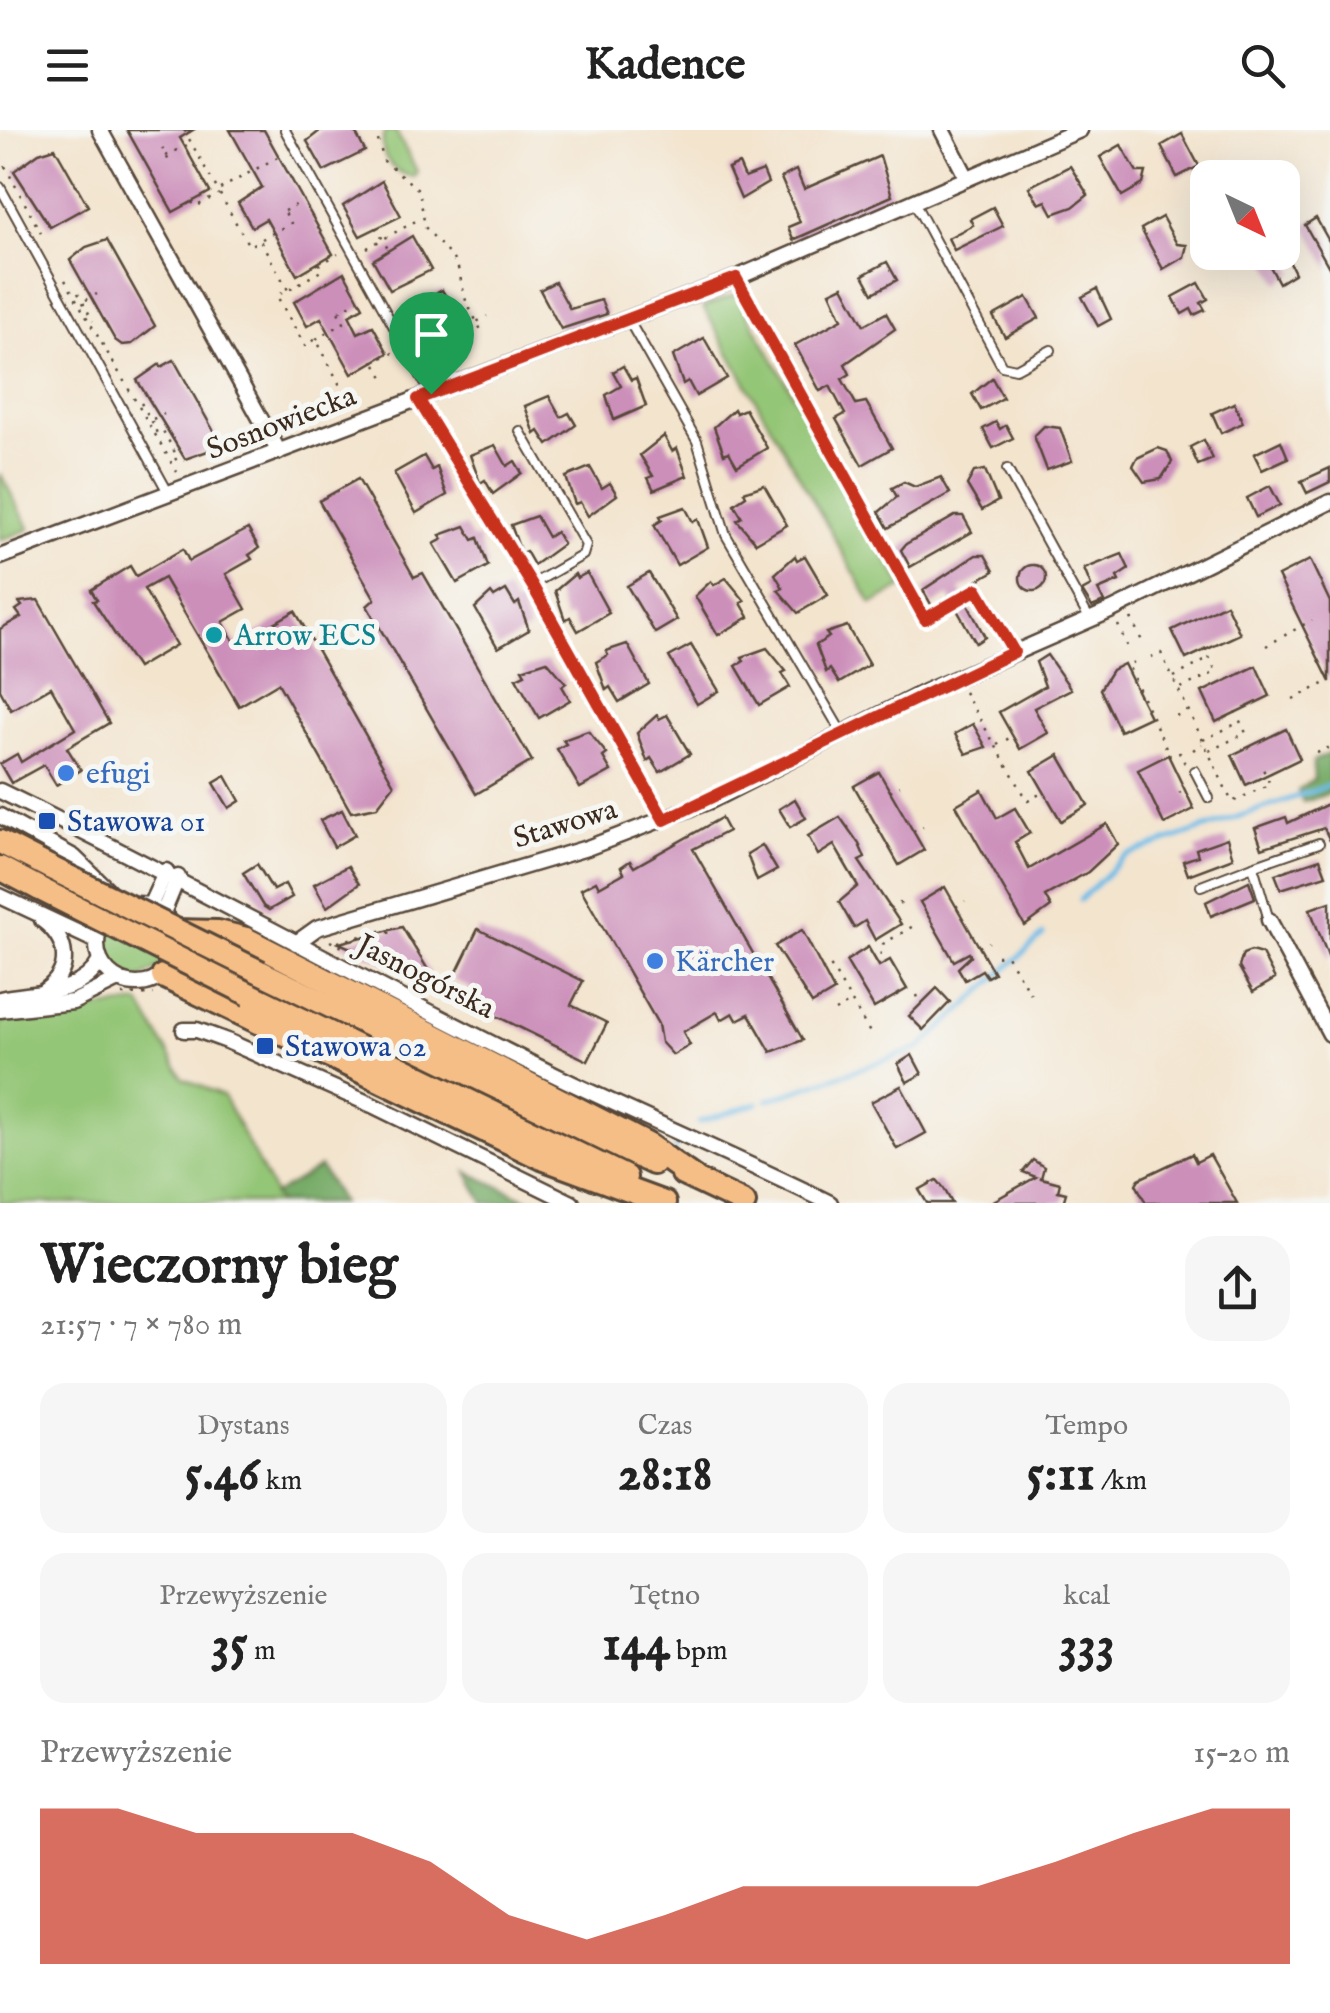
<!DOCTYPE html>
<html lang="pl">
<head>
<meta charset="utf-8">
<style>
  body { margin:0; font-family:"IM FELL English",serif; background:#f6f6f6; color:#222; height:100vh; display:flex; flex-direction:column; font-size:38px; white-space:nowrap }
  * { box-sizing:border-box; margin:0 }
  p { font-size:32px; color:#767676 }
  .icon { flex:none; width:55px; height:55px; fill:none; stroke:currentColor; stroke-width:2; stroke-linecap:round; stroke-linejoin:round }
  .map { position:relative; height:1073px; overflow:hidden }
  .panel { display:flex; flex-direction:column; background:#fff; flex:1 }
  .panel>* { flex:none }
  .needle { width:65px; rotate:137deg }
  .fabs { position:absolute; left:1190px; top:30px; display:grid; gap:20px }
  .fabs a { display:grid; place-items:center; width:110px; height:110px; border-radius:20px; background:#fff; box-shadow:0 10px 40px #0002; font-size:50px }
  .pin { position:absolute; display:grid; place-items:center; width:85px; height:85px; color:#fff; margin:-102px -42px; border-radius:50% 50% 50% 0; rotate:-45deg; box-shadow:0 0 10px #0007 }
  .pin .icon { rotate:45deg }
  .round { display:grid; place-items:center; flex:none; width:105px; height:105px; border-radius:30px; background:#f6f6f6 }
  .summary { display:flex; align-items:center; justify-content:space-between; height:170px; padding:0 40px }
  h1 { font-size:55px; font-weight:700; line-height:75px }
  .figures { display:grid; grid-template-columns:repeat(3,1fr); gap:15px; height:170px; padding:10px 40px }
  .figures div { display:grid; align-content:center; border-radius:25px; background:#f6f6f6; text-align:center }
  .figures b { font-size:50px; font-weight:700 }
  .figures small { font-size:28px; font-weight:400 }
  .figures p { font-size:28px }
  .chart { height:280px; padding:20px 40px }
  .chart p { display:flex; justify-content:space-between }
  .chart svg { width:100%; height:180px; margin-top:10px; fill:#c8321e; opacity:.7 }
  header { display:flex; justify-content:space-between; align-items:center; height:130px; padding:0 40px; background:#fff; font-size:45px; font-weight:700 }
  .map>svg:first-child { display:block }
  .green { fill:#94c677; stroke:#68784a; stroke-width:2.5 }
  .forest { fill:#77ab68; stroke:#596a43; stroke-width:2.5 }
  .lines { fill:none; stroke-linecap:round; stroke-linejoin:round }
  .stream { stroke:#6cbbe7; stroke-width:5 }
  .building { fill:#cc8fba }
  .lane-casing { stroke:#574638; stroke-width:12 }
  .street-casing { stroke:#574638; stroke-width:19 }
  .primary-casing { stroke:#574638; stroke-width:28 }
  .path { stroke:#574638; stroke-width:2.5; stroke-dasharray:2.5 8; stroke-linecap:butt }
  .lane { stroke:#fff; stroke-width:8 }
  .street { stroke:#fff; stroke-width:14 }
  .primary { stroke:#f6be87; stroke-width:22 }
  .primary-bridge-casing { stroke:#574638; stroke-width:28; stroke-linecap:butt }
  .primary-bridge { stroke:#f6be87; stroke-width:22 }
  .route-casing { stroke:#fff; stroke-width:20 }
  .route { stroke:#c8321e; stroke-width:12 }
  .culture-dot { fill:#0f9aa8; stroke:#f6f6f2; stroke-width:4 }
  .shop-dot { fill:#3f7fe0; stroke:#f6f6f2; stroke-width:4 }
  .transit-dot { fill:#1a4fb4; stroke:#f6f6f2; stroke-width:4 }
  .labels { text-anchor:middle; stroke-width:10; stroke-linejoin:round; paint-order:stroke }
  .street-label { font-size:30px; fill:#3b2a1e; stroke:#f6f6f2 }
  .culture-label { font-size:30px; fill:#0d838f; stroke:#f6f6f2; text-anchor:start }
  .shop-label { font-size:30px; fill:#366cbe; stroke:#f6f6f2; text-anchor:start }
  .transit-label { font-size:30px; fill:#164399; stroke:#f6f6f2; text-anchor:start }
</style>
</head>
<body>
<header><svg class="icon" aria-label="menu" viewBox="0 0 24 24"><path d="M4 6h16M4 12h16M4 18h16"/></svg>Kadence<svg class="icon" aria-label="search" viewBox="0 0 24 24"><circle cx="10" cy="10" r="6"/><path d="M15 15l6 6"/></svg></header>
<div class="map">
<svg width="1330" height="1073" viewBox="0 0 1330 1073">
  <rect width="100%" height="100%" fill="#f6f6f2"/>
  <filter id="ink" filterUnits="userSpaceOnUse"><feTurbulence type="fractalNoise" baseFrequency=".01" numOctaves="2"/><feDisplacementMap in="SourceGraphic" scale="20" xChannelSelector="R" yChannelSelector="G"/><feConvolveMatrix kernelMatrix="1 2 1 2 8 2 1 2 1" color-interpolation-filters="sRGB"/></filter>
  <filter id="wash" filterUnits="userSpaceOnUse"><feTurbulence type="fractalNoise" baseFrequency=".0048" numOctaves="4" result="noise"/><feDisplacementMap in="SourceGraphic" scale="40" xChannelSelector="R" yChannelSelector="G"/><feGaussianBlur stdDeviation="2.25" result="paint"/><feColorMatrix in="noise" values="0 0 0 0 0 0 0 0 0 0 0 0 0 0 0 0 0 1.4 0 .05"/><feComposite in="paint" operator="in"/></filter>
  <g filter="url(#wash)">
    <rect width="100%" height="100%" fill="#f3e4ce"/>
    <g class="green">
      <path d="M386,0H395L417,41L414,47C391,43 376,23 386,0Z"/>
      <polygon points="736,164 903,457 872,474 703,177"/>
      <polygon points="0,343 30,399 0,410"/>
      <path d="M132,782L169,810L162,836L140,849L115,841C95,819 103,790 132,782Z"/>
      <polygon points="140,873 183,948 223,966 279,1073 0,1073 0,891"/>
    </g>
    <g class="forest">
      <polygon points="1330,623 1330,663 1303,672 1298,661 1314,649 1313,631"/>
      <polygon points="320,1037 342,1073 279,1073 273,1065"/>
      <polygon points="467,1042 536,1073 484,1073"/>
    </g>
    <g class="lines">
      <g class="stream">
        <polyline points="1080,770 1125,726 1330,655"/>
        <polyline points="768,970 920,918 1043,805"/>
        <polyline points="699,992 758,973"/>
        <polyline points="675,1018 679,1013"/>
      </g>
    </g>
    <g id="blocks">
      <g class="building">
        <polygon points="127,0 193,0 180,8 210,62 173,82"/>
        <polygon points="230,0 264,0 333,124 297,145 266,89 252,97 238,73 262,57"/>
        <polygon points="321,0 354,0 365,21 324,41 307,11"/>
        <polygon points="1182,4 1199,36 1177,47 1161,16"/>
        <polygon points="1121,15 1137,42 1146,42 1143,54 1122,66 1100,27"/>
        <polygon points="55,18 88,76 50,97 14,41 39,23"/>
        <polygon points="880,26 892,66 793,110 788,97 800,92 781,48 796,40 804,59"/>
        <polygon points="739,34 745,48 763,41 768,53 741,69 728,39"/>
        <polygon points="1070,36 1088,65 1073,77 1053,84 1046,71 1039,74 1029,57"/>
        <polygon points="382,51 401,86 360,106 343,76"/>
        <polygon points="993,77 1003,96 954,120 948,108 973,95 970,89"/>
        <polygon points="1162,87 1177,114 1187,115 1184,127 1163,139 1141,99"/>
        <polygon points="1316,88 1330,113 1330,139 1305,95"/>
        <polygon points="412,106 431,140 390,160 373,130"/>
        <polygon points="107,110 155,196 132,214 122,215 115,210 70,130 86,117"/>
        <polygon points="1282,117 1295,143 1279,153 1265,127 1282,122"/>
        <polygon points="887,132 897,150 873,163 863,145"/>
        <polygon points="344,142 363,177 349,185 358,203 373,196 388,223 352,244 321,188 307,196 294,172"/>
        <polygon points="555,152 570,179 601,170 607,184 561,199 540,160"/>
        <polygon points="1199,153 1208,169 1201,173 1205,180 1194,185 1191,179 1182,184 1173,167"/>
        <polygon points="843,156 864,195 886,183 895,199 845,234 850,244 842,249 856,274 866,272 892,318 862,335 836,289 845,284 839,273 830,256 820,261 795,215 842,189 830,162"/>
        <polygon points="1097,159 1111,189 1098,196 1082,167"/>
        <polygon points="442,160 462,194 420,215 403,184"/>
        <polygon points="1027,167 1039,188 1005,207 993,186"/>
        <polygon points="704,208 727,248 696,266 688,251 683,254 673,226"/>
        <polygon points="174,230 222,316 185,329 137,250 160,234 161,237"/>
        <polygon points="623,236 631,250 636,248 646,276 614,290 606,265 621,256 613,242"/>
        <polygon points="992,248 1003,268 981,280 972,264"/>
        <polygon points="549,266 561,287 569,283 576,295 548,315 539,301 535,304 525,276"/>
        <polygon points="1234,273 1243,293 1221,303 1212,283"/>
        <polygon points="734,279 736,283 745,279 767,318 737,336 729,322 724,324 714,297"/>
        <polygon points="996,292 1000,299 1006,295 1013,308 993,318 983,299"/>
        <polygon points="1044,296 1060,298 1072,331 1047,340 1034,306"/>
        <polygon points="664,306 672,321 677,318 687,346 654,360 648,348 653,346 640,325"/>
        <polygon points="1204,310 1213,329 1198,335 1190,317"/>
        <polygon points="1281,311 1288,328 1262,340 1254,324"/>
        <polygon points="495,315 507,336 515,331 522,343 493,364 485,350 480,353 470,325"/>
        <polygon points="1158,318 1167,321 1172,332 1161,349 1144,352 1133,336 1137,328"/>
        <polygon points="424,326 432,340 437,337 447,365 416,383 394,343"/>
        <polygon points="590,337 602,358 610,353 617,365 588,386 580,372 575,374 566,347"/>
        <polygon points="1330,338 1330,352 1307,363 1301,351"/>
        <polygon points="985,340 998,371 982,380 967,355 974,342"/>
        <polygon points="941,347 950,363 888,398 879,382 897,367 892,358 904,352 915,357"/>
        <polygon points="358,349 414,447 423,443 532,631 476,664 367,476 375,469 319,371"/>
        <polygon points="764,355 787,395 756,413 737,390 742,387 734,374 746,366 744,362"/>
        <polygon points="1270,356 1280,375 1256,387 1247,368"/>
        <polygon points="685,377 693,392 698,389 708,417 677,435 654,395 662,390 660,386"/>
        <polygon points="536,386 548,407 556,402 563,414 534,435 526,421 521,423 511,395"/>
        <polygon points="955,386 963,386 972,402 910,437 901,420 906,414"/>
        <polygon points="465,396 473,410 478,408 488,436 457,453 434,414 443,409 440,405"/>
        <polygon points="248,399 259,418 249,425 252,429 226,444 246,479 223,492 236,515 295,481 394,655 377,677 351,682 278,553 239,576 164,448 144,459 176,515 137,538 93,471 97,470 91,460 130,436 136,446 183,419 189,431"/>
        <polygon points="1122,424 1129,439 1117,447 1119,451 1098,460 1104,472 1092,477 1082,461 1091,456 1084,439"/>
        <polygon points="976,425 985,425 994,441 960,460 985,507 976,513 949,466 932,476 923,460"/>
        <polygon points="795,426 797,430 805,426 828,465 798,483 778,460 783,458 775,444"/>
        <polygon points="1310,430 1330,472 1330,552 1278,446"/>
        <circle cx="1033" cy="448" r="13"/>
        <polygon points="587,443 609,483 578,501 570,487 565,490 555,461 575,444 577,448"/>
        <polygon points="649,443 677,490 655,503 627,456"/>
        <polygon points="726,448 745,471 741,473 749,487 718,505 695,466 711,451 714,455"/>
        <polygon points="506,460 515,475 519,472 529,500 498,518 475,478 491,463 494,467"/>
        <polygon points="38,470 109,593 67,618 81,640 56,655 44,635 11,653 0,634 17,624 21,632 75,599 51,557 11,580 0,560 0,499 21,487 16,480 22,476 19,472"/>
        <polygon points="1226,474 1240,504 1186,529 1172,500"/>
        <polygon points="847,496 869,535 839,553 830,539 826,542 816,515 829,507 826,503"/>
        <polygon points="627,514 649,554 619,572 610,557 606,560 596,532 608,525 606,521"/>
        <polygon points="691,515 719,561 697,574 669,527"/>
        <polygon points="767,518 786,541 782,543 790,557 759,575 736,536 744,531 742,527"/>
        <polygon points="1047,525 1071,559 1034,578 1048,603 1020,619 999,582 1045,556 1036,532"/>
        <polygon points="547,531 566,553 562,556 570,570 539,588 516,548 525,544 522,539"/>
        <polygon points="1124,534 1150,587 1120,601 1100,559 1112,540"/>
        <polygon points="1256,536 1270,566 1216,592 1202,562"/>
        <polygon points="657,585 659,589 667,585 690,624 660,642 651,628 647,631 637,603"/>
        <polygon points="973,594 986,617 966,624 955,604"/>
        <polygon points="1286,599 1300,629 1246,655 1232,625"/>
        <polygon points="588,601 607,624 603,627 611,641 580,658 557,619 566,614 563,610"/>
        <polygon points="1059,625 1088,675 1061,691 1032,641"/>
        <polygon points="1168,625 1194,679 1164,694 1138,640"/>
        <polygon points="879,642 924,720 899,735 854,656"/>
        <polygon points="226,646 240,671 229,678 214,653"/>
        <polygon points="982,660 997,688 1015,678 1030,703 1015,712 1029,739 1107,694 1118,714 1088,742 1045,766 1051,777 1025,796 956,675"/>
        <polygon points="795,669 806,688 790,697 779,679"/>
        <polygon points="1330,673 1330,711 1324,698 1262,718 1255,698 1286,687 1288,693"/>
        <polygon points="342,680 355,705 334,717 320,690"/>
        <polygon points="840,687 859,714 865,728 859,731 901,794 875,810 865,791 854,798 839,772 858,756 834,715 818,725 808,706"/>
        <polygon points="721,688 728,701 693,719 803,910 771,922 749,884 737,890 733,883 721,890 717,882 683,902 690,915 673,925 661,912 658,894 581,759 596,751 599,757 624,743 621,737 630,731 634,737"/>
        <polygon points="1227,708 1233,728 1188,745 1183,731 1198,726 1196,719"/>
        <polygon points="762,715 777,740 757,751 747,724"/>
        <polygon points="1320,729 1326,745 1281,759 1275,744"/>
        <polygon points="257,734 273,760 285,754 292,767 269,780 263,776 243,743"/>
        <polygon points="348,736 359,754 327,777 314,754"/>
        <polygon points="1249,751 1255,768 1211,786 1206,772"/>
        <polygon points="945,757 994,843 987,847 982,840 965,850 958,838 971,826 969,823 954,831 920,772"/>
        <polygon points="1330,772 1330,829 1329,829 1310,779"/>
        <polygon points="402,797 430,843 426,851 339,813"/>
        <polygon points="478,799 583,851 571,875 607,893 588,931 466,871 471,859 453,850"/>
        <polygon points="802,800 834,861 812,874 775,816"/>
        <polygon points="868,817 879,836 890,830 907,859 874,878 846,831"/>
        <polygon points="1251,821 1262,824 1275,849 1253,862 1239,837 1243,824"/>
        <polygon points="937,858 950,872 923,900 909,886"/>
        <polygon points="912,925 922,944 907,952 898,934"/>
        <polygon points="901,956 926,1003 897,1019 871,972"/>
        <polygon points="1192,1024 1196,1032 1210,1025 1237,1073 1146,1073 1136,1054 1139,1049"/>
        <polygon points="1033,1030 1044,1037 1041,1048 1060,1053 1058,1061 1066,1063 1063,1073 990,1073 1036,1047 1023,1042"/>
        <polygon points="937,1050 943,1057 952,1073 927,1073 919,1060"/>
      </g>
    </g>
  </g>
  <g filter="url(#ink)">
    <use href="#blocks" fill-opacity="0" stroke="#574638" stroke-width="2.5"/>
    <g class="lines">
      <g class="lane-casing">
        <g id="lane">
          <polyline points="285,0 431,264"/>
          <polyline points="0,57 169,364"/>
          <polyline points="914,72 1002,236 1016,239 1051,220"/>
          <polyline points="736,148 925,489"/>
          <polyline points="628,189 697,311 726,405 842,603"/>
          <polyline points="418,269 531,455"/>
          <polyline points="520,301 586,415 583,425 531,455 663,689"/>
          <polyline points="1007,339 1090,490"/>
          <polyline points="1195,641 1209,668"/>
          <polyline points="1253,736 1319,713"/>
          <polyline points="1201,756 1253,736 1269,790"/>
        </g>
      </g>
      <g class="street-casing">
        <g id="street">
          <polyline points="100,0 279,322"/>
          <polyline points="942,0 967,48"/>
          <polyline points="0,427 736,148 1080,0"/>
          <path d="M0,661C190,753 372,856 561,948C650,991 741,1029 830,1073"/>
          <polyline points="0,686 74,727 108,760"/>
          <polyline points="0,766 96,811"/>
          <circle cx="137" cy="814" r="40"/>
          <polyline points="150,776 166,741"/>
          <polyline points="163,783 178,747"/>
          <path d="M42,790C69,810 73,841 44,861"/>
          <polyline points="1269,790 1330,904"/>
          <polyline points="296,813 317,798 587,718 710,671 925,562 1112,480 1330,372"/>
          <path d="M0,869C36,861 80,867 100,831"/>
          <polyline points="0,880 73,872 118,850"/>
          <polyline points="184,900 197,900 227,911 372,975 572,1073"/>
        </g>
      </g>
      <g class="primary-casing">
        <g id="primary">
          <polyline points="0,712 51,738"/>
          <polyline points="0,738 40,759"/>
          <polyline points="175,801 218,802 246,809 646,1014 694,1048"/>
          <polyline points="260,842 653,1033"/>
          <polyline points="163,846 542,1028 664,1073"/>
          <polyline points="249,864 625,1047"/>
          <polyline points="683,1044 744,1073"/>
        </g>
      </g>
      <g class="path">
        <polyline points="184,0 249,116 260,110 288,160"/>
        <polyline points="323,0 323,2"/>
        <polyline points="375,0 384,31 419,60 425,97 457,134 466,171 481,200"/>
        <polyline points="162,18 171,35"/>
        <polyline points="166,26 191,13"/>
        <polyline points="0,27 44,109"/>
        <polyline points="220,59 283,24"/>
        <polyline points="192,72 195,77 219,64"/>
        <polyline points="284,81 307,69"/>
        <polyline points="376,97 389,121"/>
        <polyline points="262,109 291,93 283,79"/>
        <polyline points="367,118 421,88"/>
        <polyline points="317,133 321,141 277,166 305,216 316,209 344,263"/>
        <polyline points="319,135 338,124"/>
        <polyline points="65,150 177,342"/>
        <polyline points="78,163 93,191"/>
        <polyline points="86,170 97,164"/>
        <polyline points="339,181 362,168"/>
        <polyline points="316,209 344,193 337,180"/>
        <polyline points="423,223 487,186"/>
        <polyline points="372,232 393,223"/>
        <polyline points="376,235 383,247"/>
        <polyline points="141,273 157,300"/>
        <polyline points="340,281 331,262 340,257"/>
        <polyline points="153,289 164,284"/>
        <polyline points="155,302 162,299 178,328 172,331"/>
        <polyline points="934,484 977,459 1006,508"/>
        <polyline points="1131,488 1142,511"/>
        <polyline points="1118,495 1127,516"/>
        <polyline points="1266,516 1312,490"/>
        <polyline points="1151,527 1161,523 1232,672 1270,654 1263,639"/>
        <polyline points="1134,532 1128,535 1170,626 1180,623 1186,636"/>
        <polyline points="1174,547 1210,528"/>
        <polyline points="1181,558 1216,542 1203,514"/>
        <polyline points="964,562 1028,671 1043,662"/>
        <polyline points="1293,569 1330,551"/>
        <polyline points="1176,586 1187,581"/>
        <polyline points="1203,610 1240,592"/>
        <polyline points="997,615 1013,606"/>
        <polyline points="1193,620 1202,614"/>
        <polyline points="1209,621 1246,603 1233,577"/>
        <polyline points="1317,623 1330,617"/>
        <polyline points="890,661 900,656"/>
        <polyline points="1179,663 1188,658"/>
        <polyline points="847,698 855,693"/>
        <polyline points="913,701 923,696"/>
        <polyline points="956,777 965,771"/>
        <polyline points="890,779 902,772"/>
        <polyline points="389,804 390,794"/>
        <polyline points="330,811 437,863"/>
        <polyline points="338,812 388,799"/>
        <polyline points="979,817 989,812"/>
        <polyline points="997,826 1007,826 1034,870"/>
        <polyline points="878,835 883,814 915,795"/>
        <polyline points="822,840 830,835 872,906"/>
        <polyline points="122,865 154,864"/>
        <polyline points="917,865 920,874"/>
        <polyline points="835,881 850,872"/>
      </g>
      <use href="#lane" class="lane"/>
      <use href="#street" class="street"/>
      <use href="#primary" class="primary"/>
      <g class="primary-bridge-casing">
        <g id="primary-bridge">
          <polyline points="51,738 260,842"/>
          <polyline points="40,759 249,864"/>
        </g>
      </g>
      <use href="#primary-bridge" class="primary-bridge"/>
    </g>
  </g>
  <g class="lines" filter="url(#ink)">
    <g class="route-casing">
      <polygon id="route" points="736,148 925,489 977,459 1014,522 664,690 532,455 418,269"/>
    </g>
    <use href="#route" class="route"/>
  </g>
  <circle class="culture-dot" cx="214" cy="505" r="10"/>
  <g class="shop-dot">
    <circle cx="66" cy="643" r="10"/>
    <circle cx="655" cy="831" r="10"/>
  </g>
  <g class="transit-dot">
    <rect x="37" y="681" width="20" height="20" rx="5"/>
    <rect x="255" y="906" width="20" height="20" rx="5"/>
  </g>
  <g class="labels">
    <g class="street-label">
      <text transform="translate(281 292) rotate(-21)" y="10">Sosnowiecka</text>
      <text transform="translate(565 693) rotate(-17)" y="10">Stawowa</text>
      <text transform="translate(426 846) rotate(27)" y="10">Jasnogórska</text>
    </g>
    <g class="culture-label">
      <text x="234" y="515">Arrow ECS</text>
    </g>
    <g class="shop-label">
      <text x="86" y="653">efugi</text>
      <text x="675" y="841">Kärcher</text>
    </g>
    <g class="transit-label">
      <text x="67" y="701">Stawowa 01</text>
      <text x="285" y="926">Stawowa 02</text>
    </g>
  </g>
</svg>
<div class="fabs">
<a><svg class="needle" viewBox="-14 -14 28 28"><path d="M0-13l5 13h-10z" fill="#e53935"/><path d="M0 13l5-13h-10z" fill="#767676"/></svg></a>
</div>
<div class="pin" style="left:431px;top:264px;background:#1e9e55"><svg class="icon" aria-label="arrive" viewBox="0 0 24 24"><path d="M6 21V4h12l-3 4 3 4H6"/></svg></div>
</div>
<section class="panel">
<div class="summary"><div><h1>Wieczorny bieg</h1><p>21:57 · 7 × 780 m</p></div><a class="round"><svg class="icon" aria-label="share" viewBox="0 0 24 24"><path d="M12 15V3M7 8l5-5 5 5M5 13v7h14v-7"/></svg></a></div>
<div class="figures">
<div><p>Dystans</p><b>5.46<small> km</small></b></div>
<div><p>Czas</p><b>28:18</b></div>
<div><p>Tempo</p><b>5:11<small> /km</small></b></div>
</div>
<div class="figures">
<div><p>Przewyższenie</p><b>35<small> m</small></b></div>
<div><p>Tętno</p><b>144<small> bpm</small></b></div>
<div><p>kcal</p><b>333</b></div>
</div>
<div class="chart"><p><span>Przewyższenie</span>15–20 m</p>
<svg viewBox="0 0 160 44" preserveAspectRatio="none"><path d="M0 44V6L10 6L20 12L30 12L40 12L50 19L60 32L70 38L80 32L90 25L100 25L110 25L120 25L130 19L140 12L150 6L160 6V44z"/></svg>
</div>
</section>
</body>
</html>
